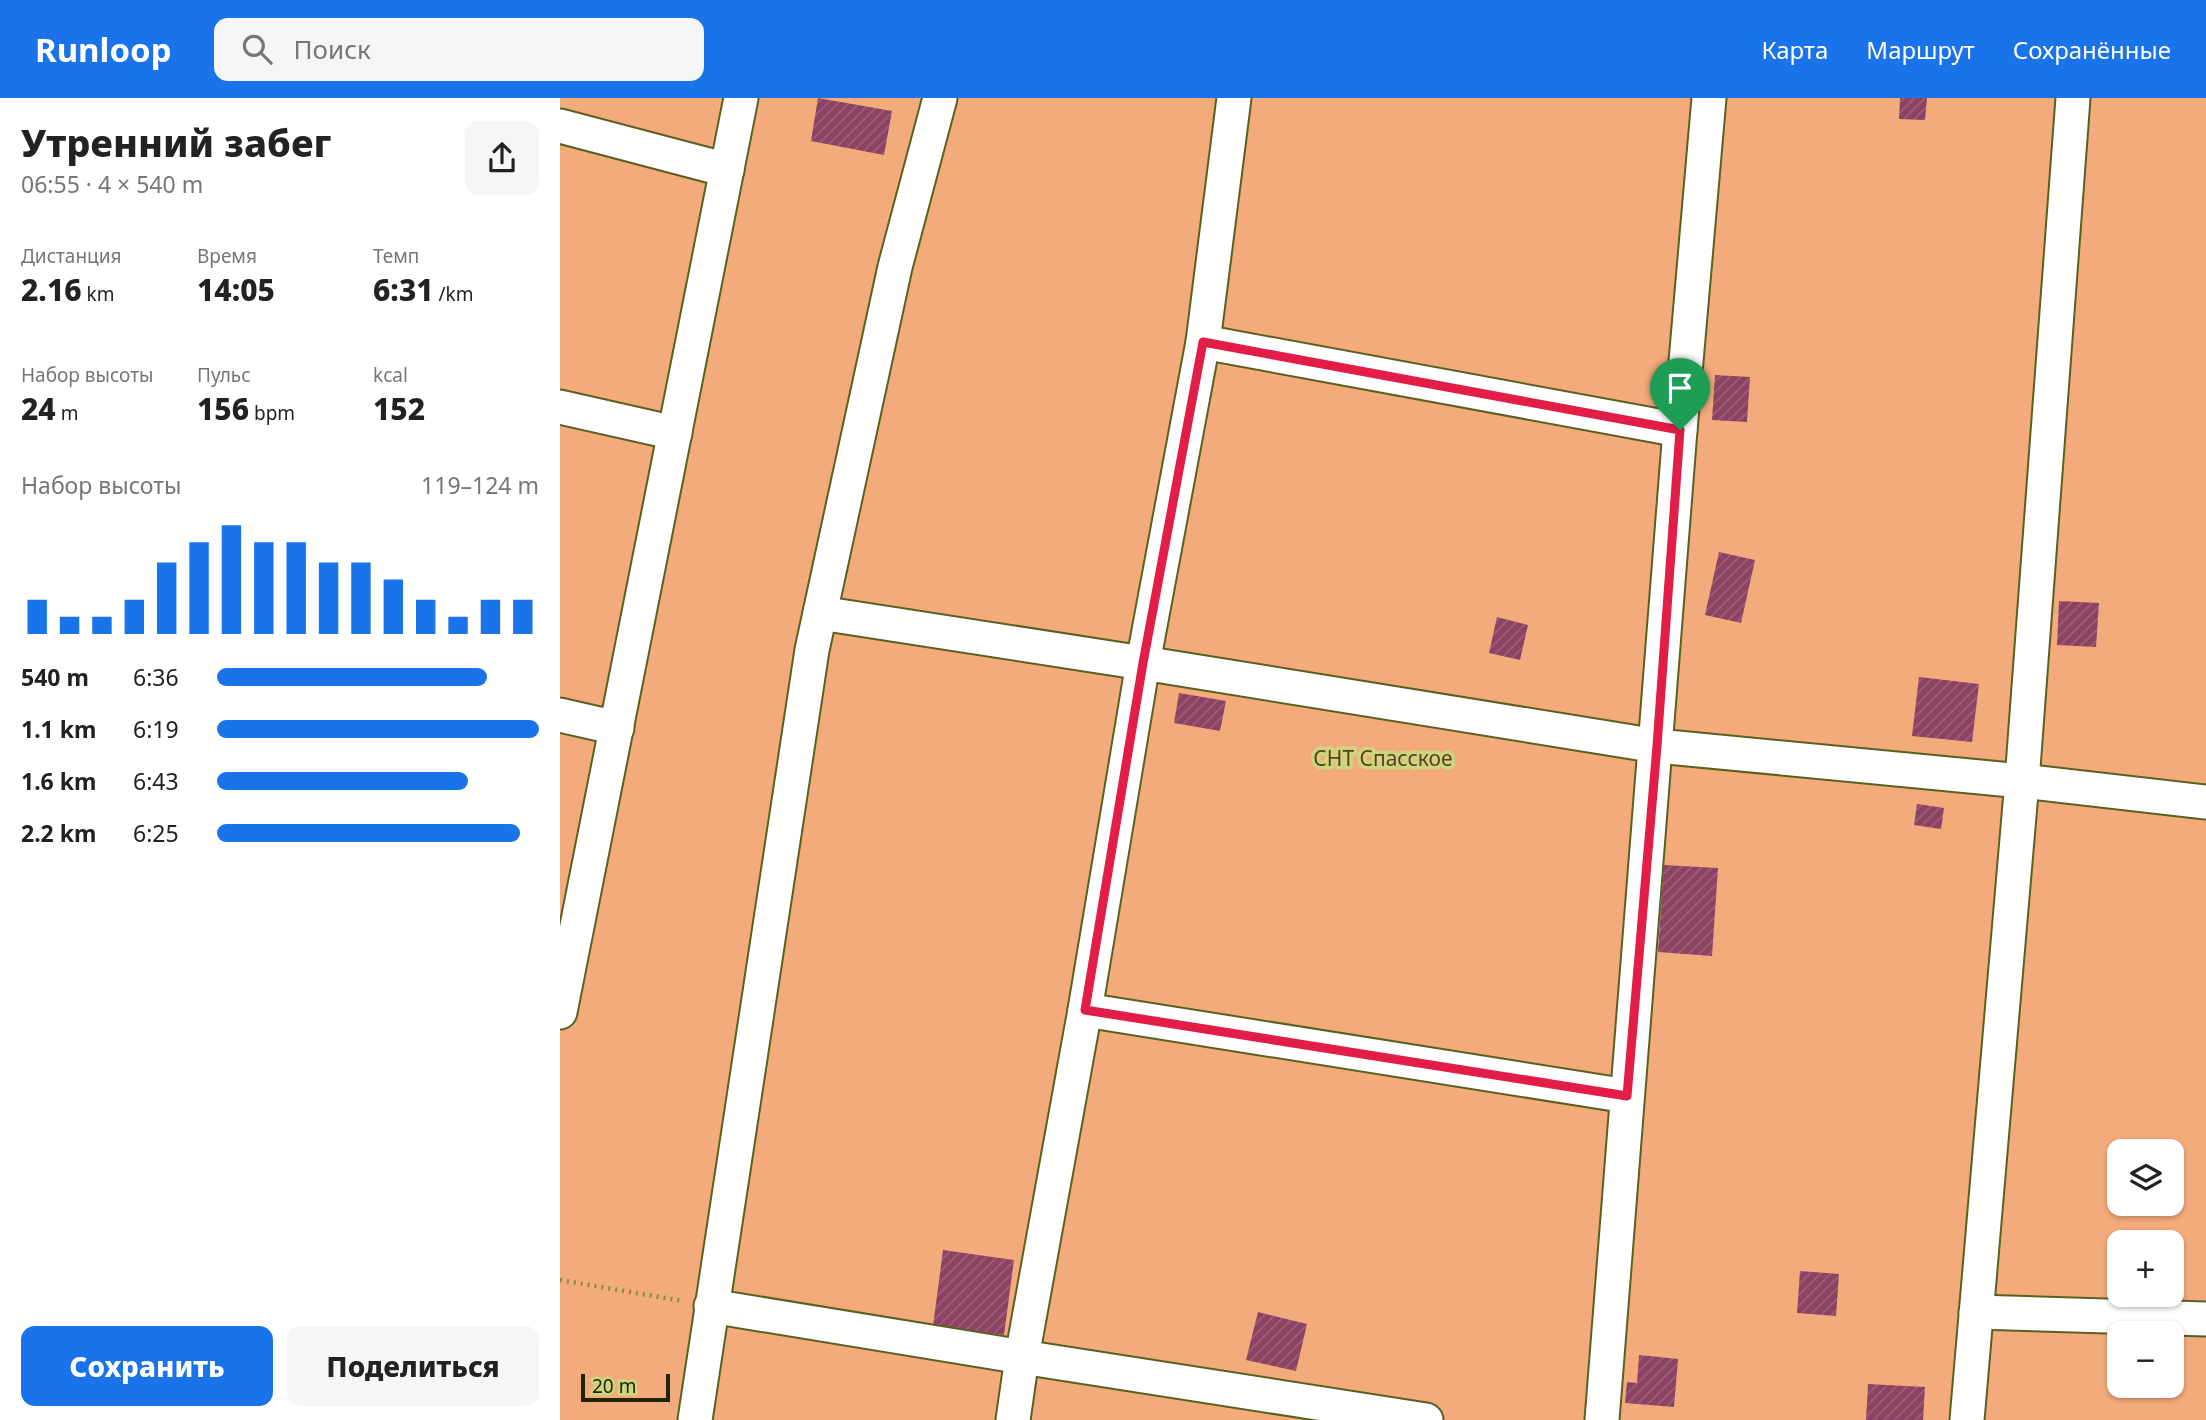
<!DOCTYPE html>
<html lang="ru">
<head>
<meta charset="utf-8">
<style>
  body { margin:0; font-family:"Noto Sans",sans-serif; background:#f6f6f6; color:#222; height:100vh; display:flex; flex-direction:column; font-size:26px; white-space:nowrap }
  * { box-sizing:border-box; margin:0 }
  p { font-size:23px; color:#767676 }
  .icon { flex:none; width:38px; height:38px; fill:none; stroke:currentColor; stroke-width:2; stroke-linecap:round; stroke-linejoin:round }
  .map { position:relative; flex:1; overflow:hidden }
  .sheet { display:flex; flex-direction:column; background:#fff; width:560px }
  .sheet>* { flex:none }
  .buttons { position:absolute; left:1547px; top:1041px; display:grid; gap:14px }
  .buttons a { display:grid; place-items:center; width:77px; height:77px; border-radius:14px; background:#fff; box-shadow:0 2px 5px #0004; font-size:35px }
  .scale { position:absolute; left:21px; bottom:18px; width:89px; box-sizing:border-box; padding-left:7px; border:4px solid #222502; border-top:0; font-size:19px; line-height:24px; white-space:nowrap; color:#222502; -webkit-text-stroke:5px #ccd681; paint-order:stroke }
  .pin { position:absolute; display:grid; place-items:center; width:60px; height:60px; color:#fff; margin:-72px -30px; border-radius:50% 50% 50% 0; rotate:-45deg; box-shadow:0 0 7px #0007 }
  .pin .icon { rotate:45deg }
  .round { display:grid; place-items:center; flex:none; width:74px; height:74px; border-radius:14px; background:#f6f6f6 }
  .head { display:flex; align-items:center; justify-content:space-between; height:119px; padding:0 21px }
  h1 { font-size:38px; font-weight:800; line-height:52px }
  .stats { display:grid; grid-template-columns:repeat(3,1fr); gap:10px; height:119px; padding:7px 21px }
  .stats div { display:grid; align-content:center }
  .stats b { font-size:30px; font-weight:800 }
  .stats small { font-size:19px; font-weight:400 }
  .stats p { font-size:19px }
  .chart { height:196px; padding:14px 21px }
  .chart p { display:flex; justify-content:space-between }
  .chart svg { width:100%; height:126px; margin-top:7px; stroke:#1a73e8; stroke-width:6 }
  .button { display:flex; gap:14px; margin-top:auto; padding:14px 21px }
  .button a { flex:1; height:80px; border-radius:14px; background:#1a73e8; color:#fff; font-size:28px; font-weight:800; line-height:80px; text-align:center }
  .button a+a { background:#f6f6f6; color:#222 }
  ul { padding:0 21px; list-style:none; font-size:23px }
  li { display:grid; grid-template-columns:112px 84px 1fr; align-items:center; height:52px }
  li i { height:18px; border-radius:9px; background:#1a73e8 }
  header { display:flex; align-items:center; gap:42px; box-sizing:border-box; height:98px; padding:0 35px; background:#1a73e8; color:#fff }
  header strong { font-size:33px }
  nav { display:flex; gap:38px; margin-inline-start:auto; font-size:24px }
  .search { width:490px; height:63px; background:#f6f6f6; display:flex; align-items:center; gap:18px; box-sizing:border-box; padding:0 24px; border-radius:14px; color:#767676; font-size:26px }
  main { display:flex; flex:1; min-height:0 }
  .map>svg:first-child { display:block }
  .green { fill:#f4ab7b; fill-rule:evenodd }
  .building { fill:url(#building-hatch) }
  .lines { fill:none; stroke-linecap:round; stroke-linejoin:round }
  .minor-casing { stroke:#5a6020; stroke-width:37 }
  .path { stroke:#838a4a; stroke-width:4.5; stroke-dasharray:2 5; stroke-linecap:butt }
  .minor { stroke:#fff; stroke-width:33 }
  .route-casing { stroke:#fff; stroke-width:14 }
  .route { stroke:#e11d48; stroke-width:9 }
  .labels { text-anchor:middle; stroke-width:7; stroke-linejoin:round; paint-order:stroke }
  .park-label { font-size:21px; fill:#633a1c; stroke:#ccd681 }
</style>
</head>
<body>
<header>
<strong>Runloop</strong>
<div class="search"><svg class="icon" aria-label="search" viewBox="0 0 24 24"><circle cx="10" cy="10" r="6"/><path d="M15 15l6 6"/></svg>Поиск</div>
<nav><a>Карта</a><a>Маршрут</a><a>Сохранённые</a></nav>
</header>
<main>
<section class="sheet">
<div class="head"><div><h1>Утренний забег</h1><p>06:55 · 4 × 540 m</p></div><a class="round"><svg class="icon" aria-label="share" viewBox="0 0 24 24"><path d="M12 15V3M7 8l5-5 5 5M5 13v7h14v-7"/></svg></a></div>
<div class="stats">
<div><p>Дистанция</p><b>2.16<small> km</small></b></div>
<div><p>Время</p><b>14:05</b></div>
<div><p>Темп</p><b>6:31<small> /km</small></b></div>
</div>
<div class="stats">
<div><p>Набор высоты</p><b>24<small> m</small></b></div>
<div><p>Пульс</p><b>156<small> bpm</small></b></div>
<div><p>kcal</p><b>152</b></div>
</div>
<div class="chart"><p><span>Набор высоты</span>119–124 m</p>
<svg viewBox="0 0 160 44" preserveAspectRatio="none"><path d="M5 44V32M15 44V38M25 44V38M35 44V32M45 44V19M55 44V12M65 44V6M75 44V12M85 44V12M95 44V19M105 44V19M115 44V25M125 44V32M135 44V38M145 44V32M155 44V32"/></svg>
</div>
<ul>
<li><b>540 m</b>6:36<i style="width:84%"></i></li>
<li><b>1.1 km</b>6:19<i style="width:100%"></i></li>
<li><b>1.6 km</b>6:43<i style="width:78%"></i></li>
<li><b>2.2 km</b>6:25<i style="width:94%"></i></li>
</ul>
<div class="button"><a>Сохранить</a><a>Поделиться</a></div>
</section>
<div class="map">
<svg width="1646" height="1322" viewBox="0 0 1646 1322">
  <defs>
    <pattern id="building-hatch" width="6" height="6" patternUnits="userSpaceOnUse" patternTransform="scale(1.75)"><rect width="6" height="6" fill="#8d4263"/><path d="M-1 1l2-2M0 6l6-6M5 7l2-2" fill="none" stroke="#996177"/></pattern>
  </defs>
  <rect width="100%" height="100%" fill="#ccd681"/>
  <path class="green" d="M0,0H1646V1322H0ZM1559,1054H1612V1106H1559ZM1559,1144H1612V1197H1559ZM1559,1236H1612V1288H1559Z"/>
  <g class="building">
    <polygon points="258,0 332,13 324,57 251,43"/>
    <polygon points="1340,0 1367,0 1365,22 1339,21"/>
    <polygon points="1155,277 1190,279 1187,324 1152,322"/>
    <polygon points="1159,454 1195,462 1181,525 1145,517"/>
    <polygon points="1499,503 1539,505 1536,549 1497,547"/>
    <polygon points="937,519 968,527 960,562 929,555"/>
    <polygon points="1359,579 1419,586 1412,644 1352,638"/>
    <polygon points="619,595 666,603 660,633 614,625"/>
    <polygon points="1357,706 1384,710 1381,731 1354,727"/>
    <polygon points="1104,767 1158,770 1152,858 1098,854"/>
    <polygon points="383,1152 454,1162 444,1237 373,1228"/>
    <polygon points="1240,1173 1279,1176 1276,1218 1237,1215"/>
    <polygon points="698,1214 747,1226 736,1273 686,1262"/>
    <polygon points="1079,1257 1118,1261 1114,1309 1065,1305 1067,1284 1077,1285"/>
    <polygon points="1308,1286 1365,1289 1363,1322 1306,1322"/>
  </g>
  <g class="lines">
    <g class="minor-casing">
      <g id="minor">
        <polyline points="0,28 167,72"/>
        <polyline points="643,244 1120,332"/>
        <polyline points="0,309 115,335"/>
        <polyline points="260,515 583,565 1097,648 1462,683 1646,704"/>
        <polyline points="0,617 57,630"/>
        <polyline points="525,912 1067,998"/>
        <polyline points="0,914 181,0"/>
        <polyline points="151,1208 462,1259 866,1322"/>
        <polyline points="1416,1214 1646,1221"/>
        <polyline points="135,1322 252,552 335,169 380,0"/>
        <polyline points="453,1322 462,1259 525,912 583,565 643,244 674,0"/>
        <polyline points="1042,1322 1120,332 1149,0"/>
        <polyline points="1407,1322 1462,683 1513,0"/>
      </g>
    </g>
    <polyline class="path" points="0,1182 123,1203"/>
    <use href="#minor" class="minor"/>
  </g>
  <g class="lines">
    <g class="route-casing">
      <polygon id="route" points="643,244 1120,332 1097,648 1067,998 525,912 583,565"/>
    </g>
    <use href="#route" class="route"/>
  </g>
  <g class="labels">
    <g class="park-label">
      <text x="823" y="668">СНТ Спасское</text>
    </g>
  </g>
</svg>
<div class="buttons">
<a><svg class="icon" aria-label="layers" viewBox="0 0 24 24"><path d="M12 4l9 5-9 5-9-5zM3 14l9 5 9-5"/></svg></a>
<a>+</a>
<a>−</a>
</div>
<div class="scale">20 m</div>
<div class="pin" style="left:1120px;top:332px;background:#1e9e55"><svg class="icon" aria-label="arrive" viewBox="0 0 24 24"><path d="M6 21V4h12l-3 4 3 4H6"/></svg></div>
</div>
</main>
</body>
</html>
